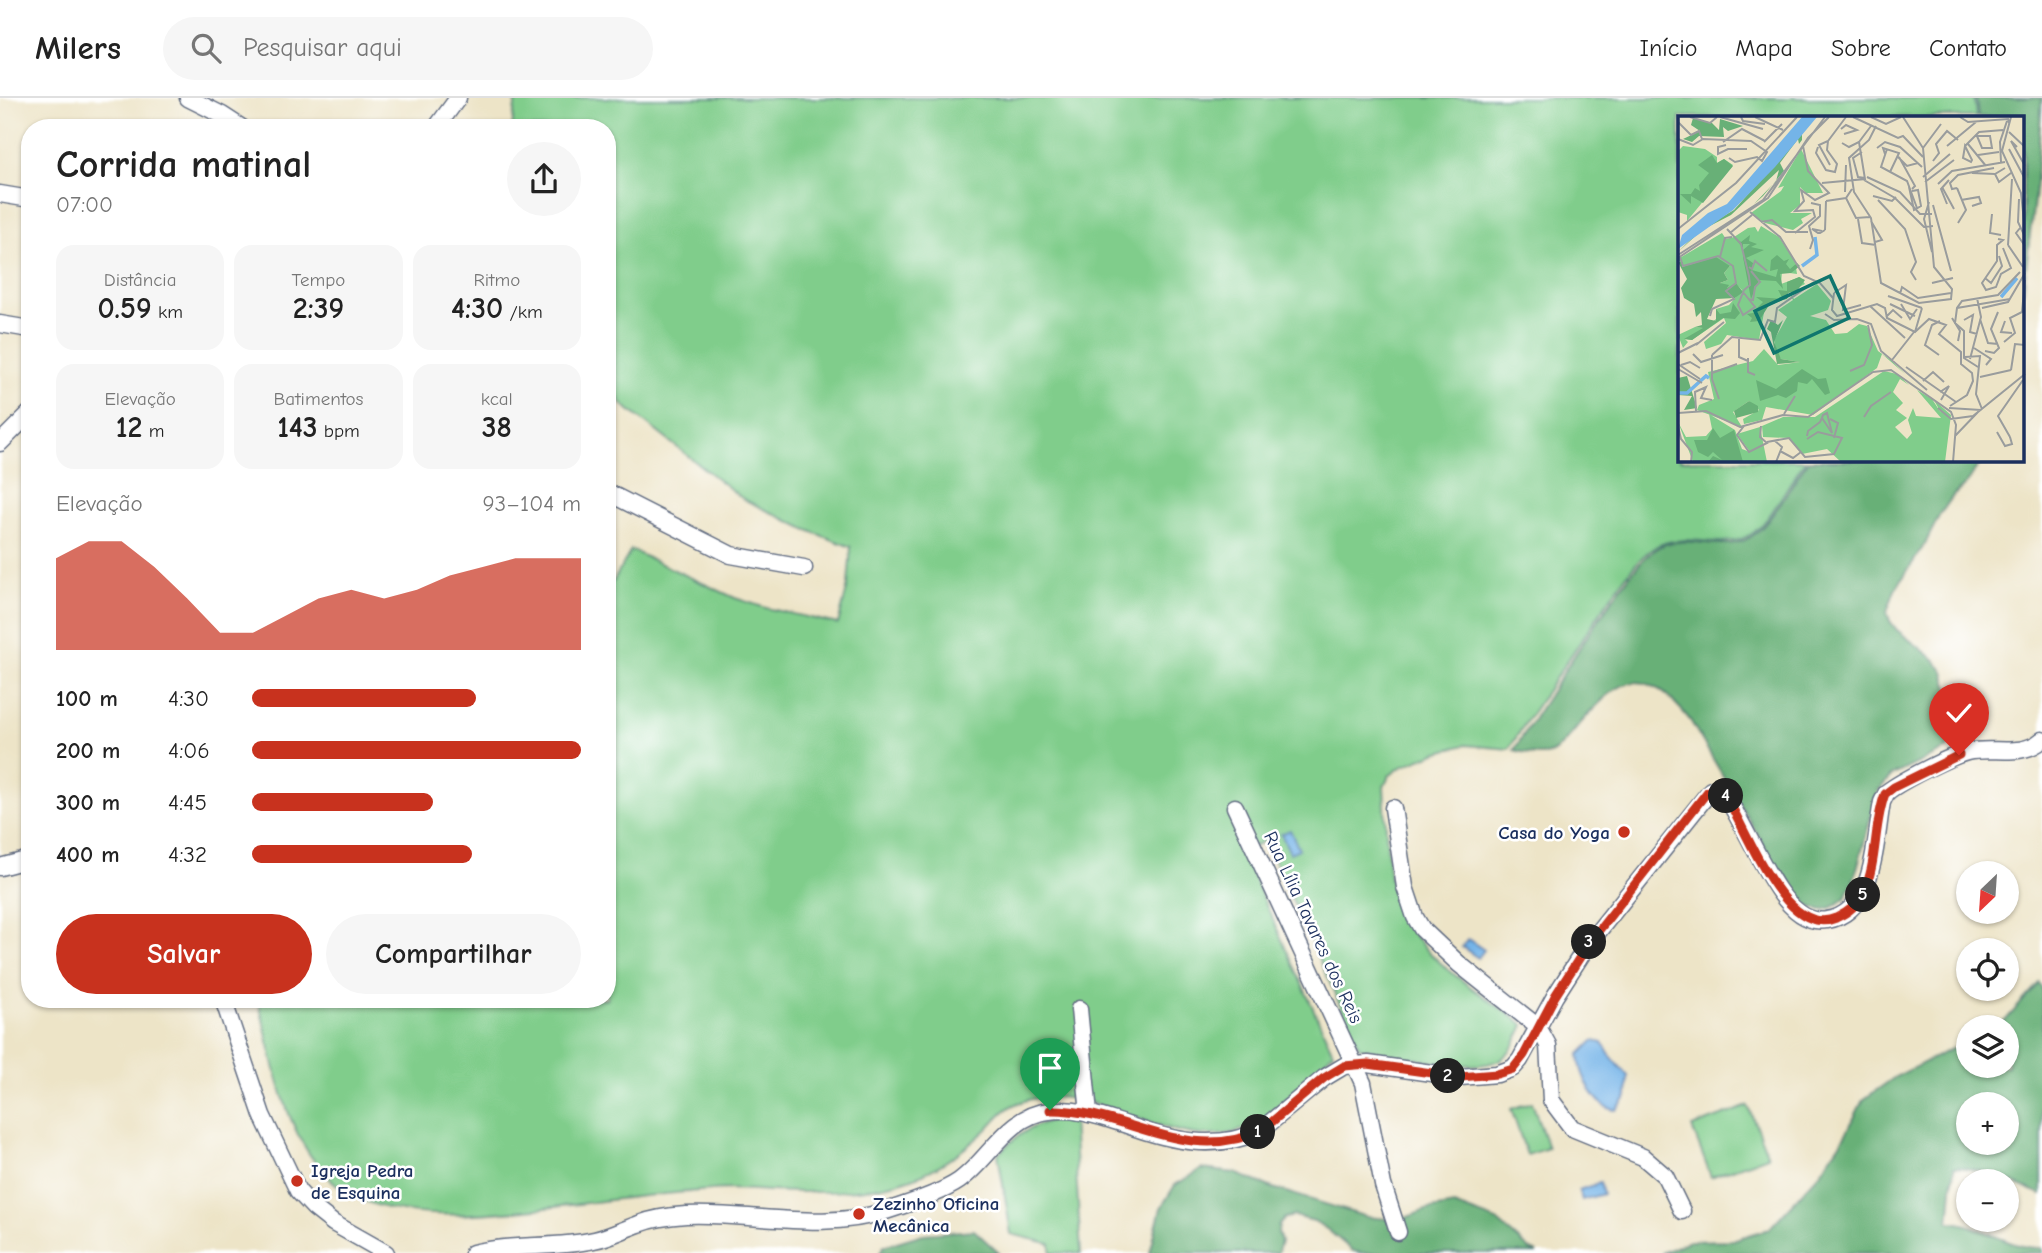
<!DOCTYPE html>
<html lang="pt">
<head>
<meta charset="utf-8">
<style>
  body { margin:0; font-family:"Comic Neue",sans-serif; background:#f6f6f6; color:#222; height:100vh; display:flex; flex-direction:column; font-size:26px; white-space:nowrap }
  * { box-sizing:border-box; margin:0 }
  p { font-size:23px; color:#767676 }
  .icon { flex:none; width:38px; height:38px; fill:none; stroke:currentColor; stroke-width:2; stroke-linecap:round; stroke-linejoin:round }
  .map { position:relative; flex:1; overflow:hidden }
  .side { position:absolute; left:21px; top:21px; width:595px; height:889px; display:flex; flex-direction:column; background:#fff; border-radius:28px; box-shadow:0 2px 5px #0004 }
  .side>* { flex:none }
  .needle { width:46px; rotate:205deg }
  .controls { position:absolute; left:1956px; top:763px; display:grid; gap:14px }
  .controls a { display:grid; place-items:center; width:63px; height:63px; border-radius:50%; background:#fff; box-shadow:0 2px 5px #0004; font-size:35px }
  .pin { position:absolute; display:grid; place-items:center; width:60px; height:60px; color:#fff; margin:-72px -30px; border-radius:50% 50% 50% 0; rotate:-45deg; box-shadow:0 0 7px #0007 }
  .pin .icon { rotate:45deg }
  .km { position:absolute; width:35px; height:35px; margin:-18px; border-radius:50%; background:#222; color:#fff; font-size:19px; line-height:35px; text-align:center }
  .round { display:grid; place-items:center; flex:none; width:74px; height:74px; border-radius:37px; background:#f6f6f6 }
  .summary { display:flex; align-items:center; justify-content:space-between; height:119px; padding:0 35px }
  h1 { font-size:38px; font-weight:800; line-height:52px }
  .figures { display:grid; grid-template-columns:repeat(3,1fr); gap:10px; height:119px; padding:7px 35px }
  .figures div { display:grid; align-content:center; border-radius:18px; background:#f6f6f6; text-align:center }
  .figures b { font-size:30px; font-weight:800 }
  .figures small { font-size:19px; font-weight:400 }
  .figures p { font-size:19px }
  .chart { height:196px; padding:14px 35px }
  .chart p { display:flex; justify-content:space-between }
  .chart svg { width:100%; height:126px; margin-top:7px; fill:#c8321e; opacity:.7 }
  .button { display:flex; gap:14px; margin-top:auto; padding:14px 35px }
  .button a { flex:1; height:80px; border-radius:42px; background:#c8321e; color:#fff; font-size:28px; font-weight:800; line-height:80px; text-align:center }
  .button a+a { background:#f6f6f6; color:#222 }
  ul { padding:0 35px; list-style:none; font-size:23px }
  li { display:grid; grid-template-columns:112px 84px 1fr; align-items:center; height:52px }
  li i { height:18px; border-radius:9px; background:#c8321e }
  header { display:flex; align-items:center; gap:42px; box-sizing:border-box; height:98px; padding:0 35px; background:#fff; border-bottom:2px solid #e0e0e0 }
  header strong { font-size:33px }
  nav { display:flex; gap:38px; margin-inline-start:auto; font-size:24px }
  .search { width:490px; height:63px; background:#f6f6f6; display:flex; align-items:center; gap:18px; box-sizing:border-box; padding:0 24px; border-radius:38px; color:#767676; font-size:26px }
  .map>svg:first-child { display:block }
  .green { fill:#80cd8b; stroke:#4e7e74; stroke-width:2 }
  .forest { fill:#68b077; stroke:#42706a; stroke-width:2; fill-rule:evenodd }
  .water { fill:#74b4e8; stroke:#4872a3; stroke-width:2 }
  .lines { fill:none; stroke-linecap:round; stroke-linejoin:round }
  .street-casing { stroke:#646e83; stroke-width:19 }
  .street { stroke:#fff; stroke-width:16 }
  .route-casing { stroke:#fff; stroke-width:14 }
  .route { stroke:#c8321e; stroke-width:9 }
  .poi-dot { fill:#c8321e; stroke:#fff; stroke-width:2.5 }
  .labels { text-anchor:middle; stroke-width:5; stroke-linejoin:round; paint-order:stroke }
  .poi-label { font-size:19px; font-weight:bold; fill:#1b2f5e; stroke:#fff; text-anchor:start }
  .street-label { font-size:19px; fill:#1b2f5e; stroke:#fff }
  .inset-river { fill:none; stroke:#74b4e8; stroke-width:3.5 }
  .inset-road { fill:none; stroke:#999c9d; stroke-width:2 }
  .view { fill:#0f766e; fill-opacity:0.15; stroke:#0f766e; stroke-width:3.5 }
  .inset-edge { fill:none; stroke:#1b2f5e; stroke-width:3.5 }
</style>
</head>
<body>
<header>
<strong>Milers</strong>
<div class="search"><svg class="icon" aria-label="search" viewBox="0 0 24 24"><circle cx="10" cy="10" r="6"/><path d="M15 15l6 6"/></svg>Pesquisar aqui</div>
<nav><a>Início</a><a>Mapa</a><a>Sobre</a><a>Contato</a></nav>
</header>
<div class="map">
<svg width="2042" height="1155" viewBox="0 0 2042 1155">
  <rect width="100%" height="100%" fill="#fff"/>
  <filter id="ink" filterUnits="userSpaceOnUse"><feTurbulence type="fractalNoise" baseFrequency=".0143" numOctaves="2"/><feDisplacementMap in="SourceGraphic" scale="14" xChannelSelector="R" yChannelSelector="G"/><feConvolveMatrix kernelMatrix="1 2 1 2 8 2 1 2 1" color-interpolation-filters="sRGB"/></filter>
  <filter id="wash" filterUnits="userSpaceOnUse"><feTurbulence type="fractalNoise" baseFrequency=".00686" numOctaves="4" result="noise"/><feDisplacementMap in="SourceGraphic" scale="28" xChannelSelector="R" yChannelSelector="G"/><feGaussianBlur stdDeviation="1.57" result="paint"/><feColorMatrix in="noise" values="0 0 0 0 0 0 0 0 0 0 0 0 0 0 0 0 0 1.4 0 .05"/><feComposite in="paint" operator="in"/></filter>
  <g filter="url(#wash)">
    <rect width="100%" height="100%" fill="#ede4c7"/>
    <g class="green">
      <path d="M516,0H1974L1976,19H1680V362H1806C1788,384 1774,419 1753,435C1723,456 1686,431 1655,449C1632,462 1605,509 1589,531C1562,571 1534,610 1509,651L1465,647L1435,655L1403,668L1389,678L1384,689C1386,720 1386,762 1392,791C1405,853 1476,891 1524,927C1518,940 1512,955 1499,962C1473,977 1390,955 1359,949L1265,742L1243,756L1333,954C1312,975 1278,1013 1253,1027C1179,1067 1094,975 1018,1005C1003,1010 995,1024 984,1034C964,1052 941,1070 915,1079C870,1096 817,1095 770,1093C751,1092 731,1090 712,1092C668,1095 623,1100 579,1106C515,1113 404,1131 347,1094C285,1054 275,966 258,901H607V483L613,484L631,452L735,500L766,510L838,526L848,487L851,449L805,431L743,401L623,307L607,287V30H512Z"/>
      <polygon points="1532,1004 1548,1050 1527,1057 1511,1011"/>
      <polygon points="1748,1008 1768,1058 1711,1079 1692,1029"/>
      <path d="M1058,1021L1073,1022L1081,1155H1051V1146L1011,1136L998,1056C1015,1038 1034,1025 1058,1021Z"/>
    </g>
    <g class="forest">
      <polygon points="1976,0 2042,0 2036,85 2023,195 2023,19 1978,19"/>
      <path d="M1809,362H1981L1968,384L1953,398L1939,418L1925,446L1895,492L1887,514L1890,523L1897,532L1934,561L1944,574L1960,627L1947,651L1891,678L1878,693L1855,778L1846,799L1833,809L1822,812L1811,809L1795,797L1778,777L1762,744L1690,622C1644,565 1622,577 1579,627C1571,636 1563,649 1552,655C1540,660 1526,655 1514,652C1545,603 1576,553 1610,505C1623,487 1636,466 1654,452C1685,430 1726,461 1756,435C1778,416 1790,385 1809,362Z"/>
      <path d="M2039,885L2042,891V1096C2013,1086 1986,1070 1954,1069L1949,1124C1981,1125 2009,1152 2042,1150V1155H1661L1689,1143L1732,1142L1769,1131L1821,1074L1846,1036L1863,1002L1895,979L1969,942V968H2007V929H1993L2005,923ZM1969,1006H2007V1045H1969Z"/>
      <polygon points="1202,1071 1235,1075 1273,1090 1367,1119 1400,1122 1426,1112 1454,1107 1497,1123 1529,1151 1537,1155 1362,1155 1353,1153 1328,1132 1314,1123 1294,1118 1285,1120 1279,1127 1278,1134 1281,1144 1277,1155 1150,1155 1161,1110 1175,1087"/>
      <polygon points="974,1132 999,1155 880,1155 883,1149 887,1147 923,1136"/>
    </g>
    <g class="water">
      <polygon points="1290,732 1299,751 1290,755 1281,736"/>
      <polygon points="1468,841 1484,852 1478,860 1462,849"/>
      <path d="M1593,943L1603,945L1609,956L1628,978L1627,999L1616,1012C1595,1010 1580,976 1579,957Z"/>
      <polygon points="1600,1085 1603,1096 1582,1102 1579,1092"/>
    </g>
  </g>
  <g filter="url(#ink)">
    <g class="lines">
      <g class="street-casing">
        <g id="street">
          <polyline points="188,0 222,17 242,30"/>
          <polyline points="436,30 458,0"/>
          <polyline points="0,96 30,101"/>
          <polyline points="0,226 30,231"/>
          <polyline points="0,345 30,315"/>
          <polyline points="607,394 731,457 804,470"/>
          <polyline points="1235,709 1363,985 1383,1087 1398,1134"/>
          <polyline points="1393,710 1405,789 1415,819 1422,831 1459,866 1538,929 1548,947 1551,1002 1572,1030 1643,1059 1665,1078 1682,1113"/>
          <polyline points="0,769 30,761"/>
          <polyline points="223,901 262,1017 298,1093 314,1110 333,1125 386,1155"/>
          <polyline points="1079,911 1089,1016"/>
          <path d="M473,1155C513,1145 555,1151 594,1142C610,1139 624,1131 639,1126C654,1120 670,1118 686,1117C752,1114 822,1134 886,1113C905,1107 943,1094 959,1083C990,1061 1008,1017 1049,1013C1076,1009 1102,1019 1127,1027C1171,1043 1216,1053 1260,1033L1324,980L1344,968L1368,966L1460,979L1497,976L1513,970L1520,962L1555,898L1589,845L1711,692L1717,690L1724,695C1744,726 1758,762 1779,793C1790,809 1806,826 1827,822C1875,815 1875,742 1882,704L1887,694C1903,682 1948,659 1967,654C1992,648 2022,660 2042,642"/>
        </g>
      </g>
      <use href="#street" class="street"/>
    </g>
  </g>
  <g class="lines" filter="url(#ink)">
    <g class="route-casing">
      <path id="route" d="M1050,1012C1125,1011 1184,1067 1261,1033L1324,980L1344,968L1368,966L1460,979L1497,976L1513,971L1524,957L1555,898L1589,845L1708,693L1717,690L1724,695C1745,727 1784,842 1836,820C1847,815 1858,807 1863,795C1878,765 1873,728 1885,696L1894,689L1959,657"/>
    </g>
    <use href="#route" class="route"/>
  </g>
  <g class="poi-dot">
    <circle cx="1624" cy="734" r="7"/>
    <circle cx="297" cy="1083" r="7"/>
    <circle cx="859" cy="1116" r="7"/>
  </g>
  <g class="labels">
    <g class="poi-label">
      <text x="1610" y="741" text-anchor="end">Casa do Yoga</text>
      <text x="311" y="1079">Igreja Pedra<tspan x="311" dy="22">de Esquina</tspan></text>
      <text x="873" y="1112">Zezinho Oficina<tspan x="873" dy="22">Mecânica</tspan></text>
    </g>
    <g class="street-label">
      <text transform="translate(1314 829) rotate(65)" y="7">Rua Lília Tavares dos Reis</text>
    </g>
  </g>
  <g transform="translate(1678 18)">
    <rect width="346" height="346" fill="#ede4c7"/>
    <path d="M5,30L27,33L39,41V47L46,43L55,49L9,105V99L0,96V35ZM123,33L145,77H128L122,71V89L112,97H134L123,103L125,107L115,114L87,107L73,97L103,75L106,70L100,72ZM83,110L101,121L117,145L119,158L104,156L103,168L122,161L127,168L110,177V182L87,191L81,224L49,219L43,228L28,233L26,226L48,207L46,202L14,224L7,223L10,226L5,232L0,219L17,211L27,212L38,203V193L51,189L64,174L58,168L49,172L42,167L50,164L46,157L52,150L5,151L0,143L44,117L48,123L56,121L70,112L77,111L80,116ZM139,168L153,185L150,194L132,200L148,204L157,218L169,217L181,208L189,210L200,235L214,245L227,258L204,238L199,252L135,299L88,291L84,304L66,308L65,303L81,294L71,285L55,296L64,311L19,294L21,289L36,283L30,256L75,245L86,233L100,249L122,246L103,243L98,235L96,224L109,201L100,194L115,184L112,178L116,183ZM206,255L219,258L231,269L222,263L215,276L225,287L218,294L229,302L217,311L229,323L234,317L230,304L235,292L238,300L263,302L239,274L254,283L263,297L256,284L273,299L267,346H163L149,333L124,338L111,322L85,321L84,310L105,301H137ZM31,298L57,314L64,333L72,336L59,318L82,311L89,346H15L0,306L8,321L28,320L34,313Z" fill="#80cd8b"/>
    <path d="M15,2L34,7L41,14L42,3L65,10L50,15L45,11L46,21L21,20L14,26L5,23L22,15L13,9ZM124,17V24L121,28L120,23L102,47L106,55L85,80L76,88L98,65L101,54L53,99L24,114L0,136L22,114L56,94ZM34,39L39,47L46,43L55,50L25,87L13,80V88L2,78H13L17,72L22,75L21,69L31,57L20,49ZM72,119L71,125L79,128L73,131L86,134L68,142L75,147L74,154L98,161L100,153L92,155L93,144L99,139L106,145L111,143L108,148L112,153L119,147L122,150L113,157L102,158L105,173L98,165L81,164L73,183L65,141V134L72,128H65V132L56,121L63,126ZM38,141L52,150L46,157L50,164L42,167L51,169L49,172L58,167L65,176L57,182L38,183L29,203L38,205V193L42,198L53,196L55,187L62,197L57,203L45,202L14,224L6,223L25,212L17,211L24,209L23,196L18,201L16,188L6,182L3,172L9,163L0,146H5L4,151ZM121,161L127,164L119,175L110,177L109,183L93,186L81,205L72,206L74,202L69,198L81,196L76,195L85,186L78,181L105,183L100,174L109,175V166ZM93,204L100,209L105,204L96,226L103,243L122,246L99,248L93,216L89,213ZM124,253L140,263L148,262L152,277L147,279L134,263L129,268L120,266L119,275L108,282L100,279L82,285L78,264L98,273ZM9,260L19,292L6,294L14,280L0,279V262ZM71,285L80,290V296L58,302L56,295ZM35,312L42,322L56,314L65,346H30L35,340L44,344L35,336L30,341L20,336L16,324H29Z" fill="#68b077"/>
    <path d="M124,1H139L97,51L55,94L0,133L4,119L30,97L49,88Z" fill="#74b4e8"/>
    <path class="inset-river" d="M124,150L139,139L137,121M323,181L339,162M0,277H9L28,260L31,262"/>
    <path class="inset-road" d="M12,1L32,7L39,1M42,1L85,13M63,1L65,5L87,8M77,1L105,14M175,1L220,22L225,20L245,41M193,1L208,8L223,1M282,1L290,6L330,3L331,7M333,1L324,35L343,77L347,115M0,6L13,19L21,15L24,23M198,10L191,24L171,42L176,76L193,102L203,167L241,187L273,183L274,173L256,151L245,32L225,1M163,13L168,9L179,14L166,18M331,16L347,31M297,20H312L314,32H304L299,20M0,23L15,29L25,23L73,25L89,36L84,45L79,41L57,46L51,42M45,26L64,13L87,25M86,26L104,8M164,27L171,31L181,26L193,10M290,28L308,50M48,29L40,31V38L50,33H69M269,30L298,6M287,30L301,16L325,14M287,30L294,44L293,46L285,42ZM140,31L138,37L148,54L157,56L159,48L149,34L150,25M339,31L333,25L347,50M199,32L207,26L222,31L244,51M245,32L263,8M209,33L203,51L229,65L239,92M331,33L347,63M184,36L175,42L180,61L187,62M207,38L205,32L221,37L212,56M300,39L321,36M219,40L229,50L240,47M221,41L237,70L234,73M255,45L261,37L258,28L269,15L280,24M323,46L322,26L329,5M152,49L141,29L150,25L168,1M294,57L317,58L327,52M317,58L321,66L333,57M189,61L222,76L242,98H254M245,61L272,38M186,64L217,82L246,111L255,110M247,66L276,44M144,67L187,63L181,26M260,68L274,55L327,46M231,71L236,94L243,90L240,74L234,75M264,71L276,93M279,72L274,73L272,67L280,59L316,52M279,72L288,94L280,107M167,76L168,49M195,80L214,85L218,81M168,82L178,102L192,101M341,83L340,106L347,121M200,84L227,113L238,146L233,156L238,164M283,84L301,81L303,87L294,90M148,85L168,82L174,73M251,86L246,103L254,136M269,88L263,73L271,64M255,89L273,155M72,96L102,121L126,160L142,167L155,182M314,98L312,117L323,119M180,103L184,127L198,129M193,105L204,124L197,126M83,106L94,104L108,116H130M342,112L338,117L347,130M0,113L58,67L119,1M49,113L63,128L71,160L72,169L66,174L60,189L65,199L77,191L65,176M147,114L148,85M144,115L134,113L140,117H142L147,114M52,117L74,99M117,117L137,101L135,94L117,95L126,85L123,74L137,84L151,77L130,55L125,30M320,123L325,124L319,129V145L304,167L308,174L318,171L323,158L333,152L325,132M330,129L334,63M330,129L345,151M132,133L135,124L131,110L142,100V89L133,87M0,139L85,84L147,1M2,141L5,150L40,140L55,150L58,167L48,175L56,183L34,193L32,200M42,141L47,122L54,121M0,142L90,82L130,22L151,1M71,151L74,153L77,145L89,155M307,162L313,167L324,150L321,140M254,167L275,162M156,177L154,194L159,200L199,188L207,192L209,202L237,216L251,203L268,209L261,218L283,236V248L294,257L295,265L289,279L272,290M156,177L168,169L165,194L183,189M222,178L224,171L240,182L273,177M210,180L244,192M70,183L75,184L77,171L82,166L73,155M212,188L237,200M223,188L232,203L239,193M192,190L227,222M279,192L332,183M304,192L330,186L347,157M147,198L156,204L179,203L193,208L203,235L249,274M208,201L215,194L224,202M274,202L282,215L280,225M302,203L310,227L320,228M286,204L295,199L292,216L299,218M327,205L323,216L334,217M237,216L244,192M61,223V241L70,245M326,226L337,217L332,202L344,196L347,164M18,229L46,206M296,232L313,243L308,249M307,235L316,237L321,232L313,213L320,196M0,237L20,227M15,238L23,246L45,239M34,239L54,221L82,224L90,204L97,206L99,192L136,166M34,239V263L41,283M261,239L247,229L254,209L262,205M287,241L302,240L298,278L304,293M70,242V256L77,259M292,243L303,201L299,182M214,244L236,216M0,248L22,263M3,249L12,246L22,252M228,251L278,286M300,251L286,242V215L277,207L279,192L284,185L320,179L342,156M0,253L24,267M333,254L337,228L347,229M172,255L186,249L194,229L190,209M34,257L59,248M302,261L333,254M245,265L255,256L266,266M262,276L271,270L263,284M260,292L273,303L295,300L347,258M271,292L303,294M18,295L17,276L28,271L23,282L34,284M0,297L28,295L62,311L105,299L130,301L195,256L213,254L273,296L278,309L275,346M106,298L117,280M186,301L193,290L213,276M152,303L160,307L156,322M0,310L3,323L14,336L13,346M66,310L59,319L71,336L89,327L82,321L83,310M319,316L327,330L334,328L332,321M129,320L130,315L142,306L144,302L145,299L149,297L154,317L144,302M277,320L300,296M332,321L320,300L345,264M97,325L104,331L98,346M89,326L111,322L127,341L156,338L164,322L140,316L129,323M102,335L115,342L123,336"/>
    <path class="view" d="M152,160L171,202L96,237L77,195Z"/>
    <rect width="346" height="346" class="inset-edge"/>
  </g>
</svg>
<div class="controls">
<a><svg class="needle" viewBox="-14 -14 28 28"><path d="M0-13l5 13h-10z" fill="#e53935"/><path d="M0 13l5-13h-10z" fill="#767676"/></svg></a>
<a><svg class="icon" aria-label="locate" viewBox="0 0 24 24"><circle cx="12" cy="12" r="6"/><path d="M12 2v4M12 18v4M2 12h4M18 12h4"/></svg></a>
<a><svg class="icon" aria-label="layers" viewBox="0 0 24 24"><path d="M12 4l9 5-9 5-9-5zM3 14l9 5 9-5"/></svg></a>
<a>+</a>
<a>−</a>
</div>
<div class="pin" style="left:1050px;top:1012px;background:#1e9e55"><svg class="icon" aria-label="arrive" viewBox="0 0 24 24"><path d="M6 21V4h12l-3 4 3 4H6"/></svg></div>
<div class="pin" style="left:1959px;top:657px;background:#d93025"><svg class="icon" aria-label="check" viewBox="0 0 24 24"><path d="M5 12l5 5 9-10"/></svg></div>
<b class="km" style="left:1258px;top:1034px">1</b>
<b class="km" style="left:1448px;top:978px">2</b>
<b class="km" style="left:1589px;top:844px">3</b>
<b class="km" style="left:1726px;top:698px">4</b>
<b class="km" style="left:1863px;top:797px">5</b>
<section class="side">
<div class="summary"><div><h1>Corrida matinal</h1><p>07:00</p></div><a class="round"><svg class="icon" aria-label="share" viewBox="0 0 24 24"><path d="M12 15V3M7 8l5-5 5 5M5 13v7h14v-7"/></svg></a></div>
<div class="figures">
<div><p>Distância</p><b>0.59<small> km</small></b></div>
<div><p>Tempo</p><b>2:39</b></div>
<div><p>Ritmo</p><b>4:30<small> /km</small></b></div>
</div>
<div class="figures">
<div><p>Elevação</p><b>12<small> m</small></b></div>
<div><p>Batimentos</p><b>143<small> bpm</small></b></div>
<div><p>kcal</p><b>38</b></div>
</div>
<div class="chart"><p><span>Elevação</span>93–104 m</p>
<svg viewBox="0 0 160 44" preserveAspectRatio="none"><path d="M0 44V12L10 6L20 6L30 15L40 26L50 38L60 38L70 32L80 26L90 23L100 26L110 23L120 18L130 15L140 12L150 12L160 12V44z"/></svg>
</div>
<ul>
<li><b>100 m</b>4:30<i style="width:68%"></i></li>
<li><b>200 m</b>4:06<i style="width:100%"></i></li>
<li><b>300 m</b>4:45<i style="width:55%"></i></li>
<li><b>400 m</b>4:32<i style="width:67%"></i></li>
</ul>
<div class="button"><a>Salvar</a><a>Compartilhar</a></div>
</section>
</div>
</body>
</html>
